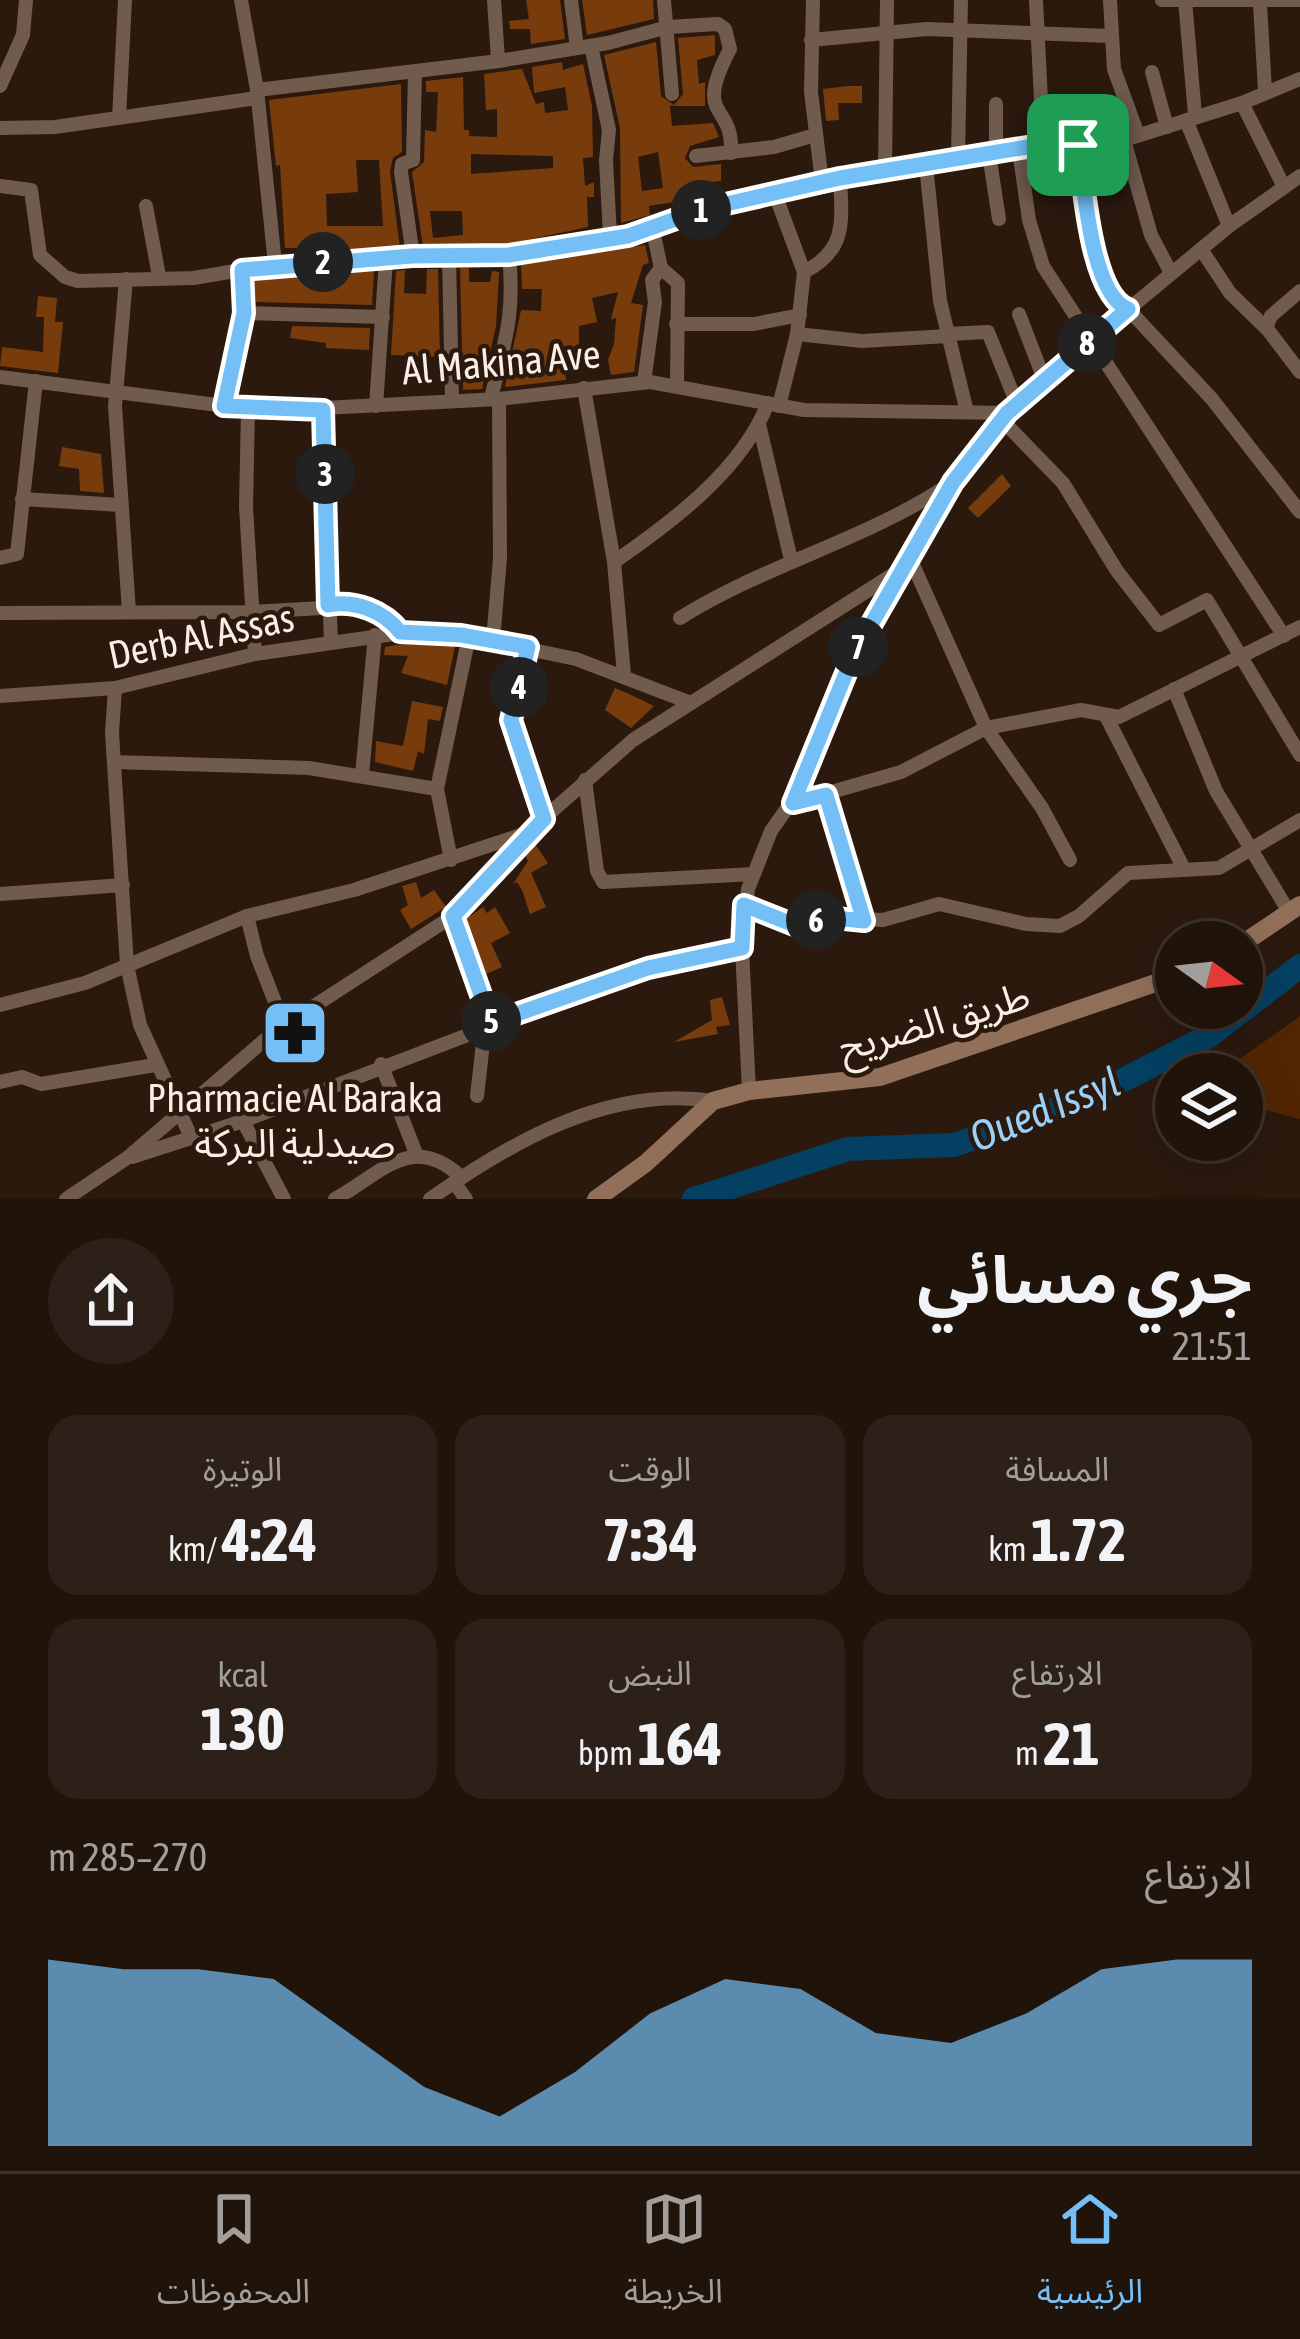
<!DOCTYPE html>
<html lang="ar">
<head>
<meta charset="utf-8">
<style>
  body { margin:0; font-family:"Asap Condensed","Noto Sans Arabic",sans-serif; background:#2d2018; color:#f1f3f6; direction:rtl; height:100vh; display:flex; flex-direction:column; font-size:45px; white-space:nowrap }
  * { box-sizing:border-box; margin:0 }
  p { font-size:39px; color:#a29e9c }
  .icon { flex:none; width:66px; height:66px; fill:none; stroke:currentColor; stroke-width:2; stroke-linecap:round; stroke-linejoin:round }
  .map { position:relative; height:1199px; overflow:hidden; direction:ltr }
  .drawer { display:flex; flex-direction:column; background:#20130a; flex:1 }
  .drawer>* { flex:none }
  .needle { width:78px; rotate:105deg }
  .buttons { position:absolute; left:1155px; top:921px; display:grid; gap:24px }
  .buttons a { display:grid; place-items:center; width:108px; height:108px; border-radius:50%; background:#20130a; box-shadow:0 12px 48px #0002,0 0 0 3px #3d322b; font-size:60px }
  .pin { position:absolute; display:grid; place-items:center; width:102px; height:102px; color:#fff; margin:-51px; border-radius:24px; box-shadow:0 6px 18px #0006 }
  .km { position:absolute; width:60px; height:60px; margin:-30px; border-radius:50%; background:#222; color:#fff; font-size:33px; line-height:60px; text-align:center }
  .round { display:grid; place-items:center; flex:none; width:126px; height:126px; border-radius:63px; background:#2d2018 }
  .overview { display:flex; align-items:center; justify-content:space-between; height:204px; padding:0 48px }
  h1 { font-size:66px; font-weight:700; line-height:90px }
  .stats { display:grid; grid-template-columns:repeat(3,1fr); gap:18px; height:204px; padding:12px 48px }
  .stats div { display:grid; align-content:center; border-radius:30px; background:#2d2018; text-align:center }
  .stats b { font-size:60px; font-weight:700 }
  .stats small { font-size:33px; font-weight:400 }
  .stats p { font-size:33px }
  .chart { height:336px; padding:24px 48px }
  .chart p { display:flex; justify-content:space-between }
  .chart svg { width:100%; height:216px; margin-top:12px; fill:#74c0f6; opacity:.7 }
  .tabs { display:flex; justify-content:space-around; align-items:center; height:168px; border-top:3px solid #3d322b; background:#20130a; font-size:33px; color:#a29e9c }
  .tabs a { display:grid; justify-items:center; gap:6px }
  .tabs .selected { color:#74c0f6 }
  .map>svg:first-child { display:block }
  .green { fill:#522603 }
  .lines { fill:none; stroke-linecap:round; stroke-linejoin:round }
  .river { stroke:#044062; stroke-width:24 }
  .building { fill:#783c0c; fill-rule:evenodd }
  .street { stroke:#705b4d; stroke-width:14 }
  .secondary { stroke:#916f59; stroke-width:18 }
  .route-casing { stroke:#fff; stroke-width:24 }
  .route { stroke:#74c0f6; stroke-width:15 }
  .labels { text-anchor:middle; stroke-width:9; stroke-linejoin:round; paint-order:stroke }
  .street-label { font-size:39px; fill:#fbeee6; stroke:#2b190e }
  .poi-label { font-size:39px; fill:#fbeee6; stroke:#2b190e }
  .water-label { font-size:42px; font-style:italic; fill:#9acff7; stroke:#2b190e }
</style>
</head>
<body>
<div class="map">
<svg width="1300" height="1199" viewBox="0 0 1300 1199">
  <rect width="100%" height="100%" fill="#2b190e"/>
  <polygon class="green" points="1300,1016 1300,1119 1242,1104 1242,1074 1219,1074"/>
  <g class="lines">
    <polyline class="river" points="694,1199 848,1149 954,1145 1094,1095 1209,1036 1300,966"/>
  </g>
  <g class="building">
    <polygon points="526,0 560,0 565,39 531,44 530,29 510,29 509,21 529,19"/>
    <polygon points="582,0 653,0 654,19 587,35"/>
    <path d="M715,35V55L697,60L699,84L705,82V106H670L672,126L713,123L719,137L690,146L685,158L693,167L721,164V181L697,183L699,199L674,208L673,202L649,206L650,215L621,223L620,128L604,55L656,42L661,96L674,105L683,94L678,38ZM658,152L663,188L642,191L638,157Z"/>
    <path d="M562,62L563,70L583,64L592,106L593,157L583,158L585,186L594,182V197H587L588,227L508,244L423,247L412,172L424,162L425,130L436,132L438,92H426V81L463,77L464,130H469V136L497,137V109L486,110L484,74L522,69L536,104L544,102L545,113L568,110L565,87L534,93L532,67ZM471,154L553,156V168L471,174ZM430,211H462L463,235L433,238Z"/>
    <path d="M401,84L402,152L393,158L390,171L400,248L305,252V248H285L280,165L276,166L269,100ZM356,160H379L383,226H327L326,194L358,192Z"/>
    <polygon points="848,86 862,86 862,103 838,103 839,120 826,121 823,89"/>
    <polygon points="645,245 649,263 643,265 631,303 643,305 634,372 611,375 608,360 614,344 616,318 611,319 618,292 592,298 597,322 579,326 579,351 575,351 571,373 565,372 566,380 505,387 521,310 541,311 542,289 522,289 521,264"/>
    <polygon points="460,268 469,268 469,282 490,282 492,271 499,272 496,326 482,389 463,390"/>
    <polygon points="427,269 438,269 440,357 391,355 396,271 405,270 404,293 426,294"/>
    <polygon points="374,271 372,305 256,302 254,279"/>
    <polygon points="38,296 57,298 55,322 63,322 58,373 0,366 2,347 43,352 44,317 36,317"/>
    <polygon points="292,326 370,328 369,350 326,348 326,343 290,338"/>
    <polygon points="62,447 101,454 104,493 80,491 79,469 59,466"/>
    <polygon points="1002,474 1011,486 978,518 968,508"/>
    <polygon points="408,643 455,646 447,685 401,673 408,656 384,655 385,647"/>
    <polygon points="615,688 629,694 654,706 631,728 605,710"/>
    <polygon points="412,701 443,707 440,721 428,719 424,754 418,751 413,771 375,762 376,741 403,746"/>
    <polygon points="535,844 548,863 531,873 546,907 530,914 522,890 517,882 513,884 528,861 525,855"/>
    <polygon points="416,882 421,898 434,890 446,907 411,929 400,910 408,905 402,886"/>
    <polygon points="483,907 487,913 495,907 510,933 491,943 502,967 486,974 466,919"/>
    <polygon points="722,997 730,1025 716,1027 718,1034 674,1042 712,1020 710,1000"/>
  </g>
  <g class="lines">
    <g class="street">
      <polyline points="241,0 257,90 275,264"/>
      <polyline points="494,0 498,60"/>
      <polyline points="571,0 577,48"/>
      <polyline points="664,0 672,94"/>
      <polyline points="813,0 811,92 822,182"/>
      <polyline points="1110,0 1114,69 1138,135"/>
      <polyline points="1162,0 1300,0"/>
      <polyline points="1185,0 1195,115"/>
      <polyline points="1260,4 1265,91"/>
      <polyline points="811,40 927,29 1110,36"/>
      <polyline points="591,46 609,130 606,160 610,236"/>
      <polyline points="1152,72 1167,127"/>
      <polyline points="0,86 23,35 26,0"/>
      <path d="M257,90L499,61L608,43L668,27L718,24L725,29L730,49C692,121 734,101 731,153"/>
      <polyline points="1242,103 1284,187"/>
      <polyline points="996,104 996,153"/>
      <polyline points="119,118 125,0"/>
      <polyline points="1186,120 1229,226"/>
      <polyline points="0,128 55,127 257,98"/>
      <polyline points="1124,140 1151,235 1171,273"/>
      <path d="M1078,145C1084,182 1090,294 1128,309L1212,399L1300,512"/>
      <polyline points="1033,146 1041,100 1036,0"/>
      <polyline points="1019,150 1029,220 1043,266 1284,636"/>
      <polyline points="989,154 999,219"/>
      <polyline points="696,156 774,147 815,135"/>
      <polyline points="958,158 961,0"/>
      <polyline points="926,165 940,301 967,412"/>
      <polyline points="885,172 887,0"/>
      <polyline points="0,186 31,190 40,255 65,277 78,281 194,278 275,264 509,255 628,236 704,209 840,178 1033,146 1124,140 1242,103 1300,79"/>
      <polyline points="775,194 804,272"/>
      <polyline points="146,206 159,276"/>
      <polyline points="652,226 661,268 678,283 677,385"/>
      <polyline points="1201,249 1230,293 1268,330 1300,372"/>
      <polyline points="413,256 401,172 402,164 413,160 415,72"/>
      <polyline points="449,256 452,399"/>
      <polyline points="126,279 115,406 129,612"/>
      <polyline points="245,313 383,317"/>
      <polyline points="1019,314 1044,379"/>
      <polyline points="676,324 754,324 800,315"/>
      <polyline points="1266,328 1271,316 1300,291"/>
      <polyline points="797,334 862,341 948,336"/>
      <polyline points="948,334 988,332 1017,404"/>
      <polyline points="0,377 264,411 499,399 650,382 804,410 1007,413"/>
      <polyline points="644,382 655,302 652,280 661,268"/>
      <polyline points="584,388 614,562 624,675"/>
      <path d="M491,398C505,342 515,314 509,255"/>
      <polyline points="223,406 245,313 242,270"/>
      <polyline points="376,406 386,259"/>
      <path d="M779,406L797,334L804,272C847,250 842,222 840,178"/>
      <polyline points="248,409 246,507 255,654"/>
      <polyline points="323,410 331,643"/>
      <polyline points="1002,420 1063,483 1117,571 1159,625 1207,600 1300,755"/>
      <polyline points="759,424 791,560"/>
      <polyline points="22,499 121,505"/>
      <polyline points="0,558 17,554 36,381"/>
      <polyline points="910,558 986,728 1042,808 1070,860"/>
      <path d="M614,562C672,522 742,470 768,403"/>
      <polyline points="0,613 250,612 322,608 334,603 383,614 400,632"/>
      <path d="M680,618C766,564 864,541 948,485"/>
      <polyline points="493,641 500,558 499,399"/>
      <polyline points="528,647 511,723 543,819"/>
      <polyline points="115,688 112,733 127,965 140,1025 191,1137"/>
      <polyline points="1174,689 1216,791 1289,912"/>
      <polyline points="0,696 115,688 255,654 408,632 461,635 576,659 691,703"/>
      <polyline points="1107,718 1184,869"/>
      <polyline points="114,762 309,768 437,789"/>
      <polyline points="362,775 375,635"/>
      <polyline points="585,780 597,871 603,882 754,874"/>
      <polyline points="826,795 864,921"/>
      <polyline points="793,803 901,772 986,728 1081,710 1119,717 1300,627"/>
      <polyline points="451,860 437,789 469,636"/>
      <polyline points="0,894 123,885"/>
      <polyline points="744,905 797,926 826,917 883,920 939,904 1026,924 1060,926 1079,916 1128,873 1219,868 1300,820"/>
      <polyline points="247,916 257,956 284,1025"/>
      <polyline points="453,916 491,1023"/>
      <polyline points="0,1005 85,983 247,916 354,890 530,832"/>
      <polyline points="381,1064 417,1156"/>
      <polyline points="0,1082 22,1077 41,1084 155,1065"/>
      <polyline points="749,1091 742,948 748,889 771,831 804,784 853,656 944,496 1007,413 1044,379 1229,226 1300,176"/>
      <polyline points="477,1096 485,1026"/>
      <polyline points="243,1121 284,1199"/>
      <polyline points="132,1157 243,1121 601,984 648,968 742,948"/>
      <polyline points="454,1182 466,1199"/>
      <polyline points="66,1199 127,1158 274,1032 453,916 543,819 633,740 900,570"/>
      <path d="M335,1199C381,1174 411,1132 460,1176"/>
      <path d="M430,1199C511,1142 609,1085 713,1101"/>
    </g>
    <g class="secondary">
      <polyline points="1242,944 1300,905"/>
      <polyline points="596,1199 646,1163 713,1101 749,1091 880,1077 1176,976"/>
    </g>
  </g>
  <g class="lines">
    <g class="route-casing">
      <path id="route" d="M1078,145C1084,182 1090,294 1128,309L1007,413L953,482L853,656L793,803L826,795L864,921L826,917L797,926L744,905L742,948L648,968L491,1023L453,916L544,819L511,720L528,647L461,635L400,632C384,611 355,600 328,605L323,410L224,406L244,313L242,270L412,256L509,255L628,236L704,209L840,178L1033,146Z"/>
    </g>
    <use href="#route" class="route"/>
  </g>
  <defs>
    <g id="pharmacy-square" transform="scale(3.45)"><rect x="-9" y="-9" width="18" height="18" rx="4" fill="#74c0f6" stroke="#2b190e"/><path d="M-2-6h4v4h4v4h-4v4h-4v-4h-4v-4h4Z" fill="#111"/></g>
  </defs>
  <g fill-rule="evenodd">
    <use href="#pharmacy-square" x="295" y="1033"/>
  </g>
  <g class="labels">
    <g class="street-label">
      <text transform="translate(501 362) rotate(-5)" y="14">Al Makina Ave</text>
      <text transform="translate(201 636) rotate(-12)" y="14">Derb Al Assas</text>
      <text transform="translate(934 1021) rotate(-16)" y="14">طريق الضريح</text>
    </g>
    <g class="poi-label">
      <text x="295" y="1112">Pharmacie Al Baraka<tspan x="295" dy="45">صيدلية البركة</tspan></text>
    </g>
    <g class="water-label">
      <text transform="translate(1045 1109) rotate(-22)" y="15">Oued Issyl</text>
    </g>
  </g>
</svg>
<div class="buttons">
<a><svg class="needle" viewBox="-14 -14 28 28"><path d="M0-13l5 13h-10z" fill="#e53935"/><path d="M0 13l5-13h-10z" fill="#a29e9c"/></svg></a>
<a><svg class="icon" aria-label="layers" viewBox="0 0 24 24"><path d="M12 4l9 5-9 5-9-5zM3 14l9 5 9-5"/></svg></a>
</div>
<div class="pin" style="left:1078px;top:145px;background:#1e9e55"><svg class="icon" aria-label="arrive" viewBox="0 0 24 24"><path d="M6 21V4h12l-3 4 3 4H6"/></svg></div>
<b class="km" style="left:701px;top:210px">1</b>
<b class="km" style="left:323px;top:262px">2</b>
<b class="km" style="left:325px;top:474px">3</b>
<b class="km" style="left:519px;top:687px">4</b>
<b class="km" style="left:491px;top:1021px">5</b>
<b class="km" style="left:816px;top:920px">6</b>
<b class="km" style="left:858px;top:647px">7</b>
<b class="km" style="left:1087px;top:343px">8</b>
</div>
<section class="drawer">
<div class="overview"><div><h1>جري مسائي</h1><p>21:51</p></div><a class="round"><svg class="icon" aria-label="share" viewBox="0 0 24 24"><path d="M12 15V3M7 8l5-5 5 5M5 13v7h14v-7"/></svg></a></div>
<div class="stats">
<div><p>المسافة</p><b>1.72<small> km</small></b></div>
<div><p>الوقت</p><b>7:34</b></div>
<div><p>الوتيرة</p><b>4:24<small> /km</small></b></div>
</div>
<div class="stats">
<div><p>الارتفاع</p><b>21<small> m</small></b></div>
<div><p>النبض</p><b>164<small> bpm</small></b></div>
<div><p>kcal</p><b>130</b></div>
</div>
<div class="chart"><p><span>الارتفاع</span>270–285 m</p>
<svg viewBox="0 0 160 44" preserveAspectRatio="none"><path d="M0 44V6L10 8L20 8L30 10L40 21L50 32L60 38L70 29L80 17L90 10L100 12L110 21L120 23L130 17L140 8L150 6L160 6V44z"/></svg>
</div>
</section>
<nav class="tabs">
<a class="selected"><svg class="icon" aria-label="home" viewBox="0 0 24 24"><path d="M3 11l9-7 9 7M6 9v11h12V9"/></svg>الرئيسية</a>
<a><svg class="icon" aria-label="map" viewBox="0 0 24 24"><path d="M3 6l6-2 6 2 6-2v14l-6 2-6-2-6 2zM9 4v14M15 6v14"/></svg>الخريطة</a>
<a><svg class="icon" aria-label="saved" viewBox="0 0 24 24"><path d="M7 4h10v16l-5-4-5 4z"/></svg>المحفوظات</a>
</nav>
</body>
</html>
